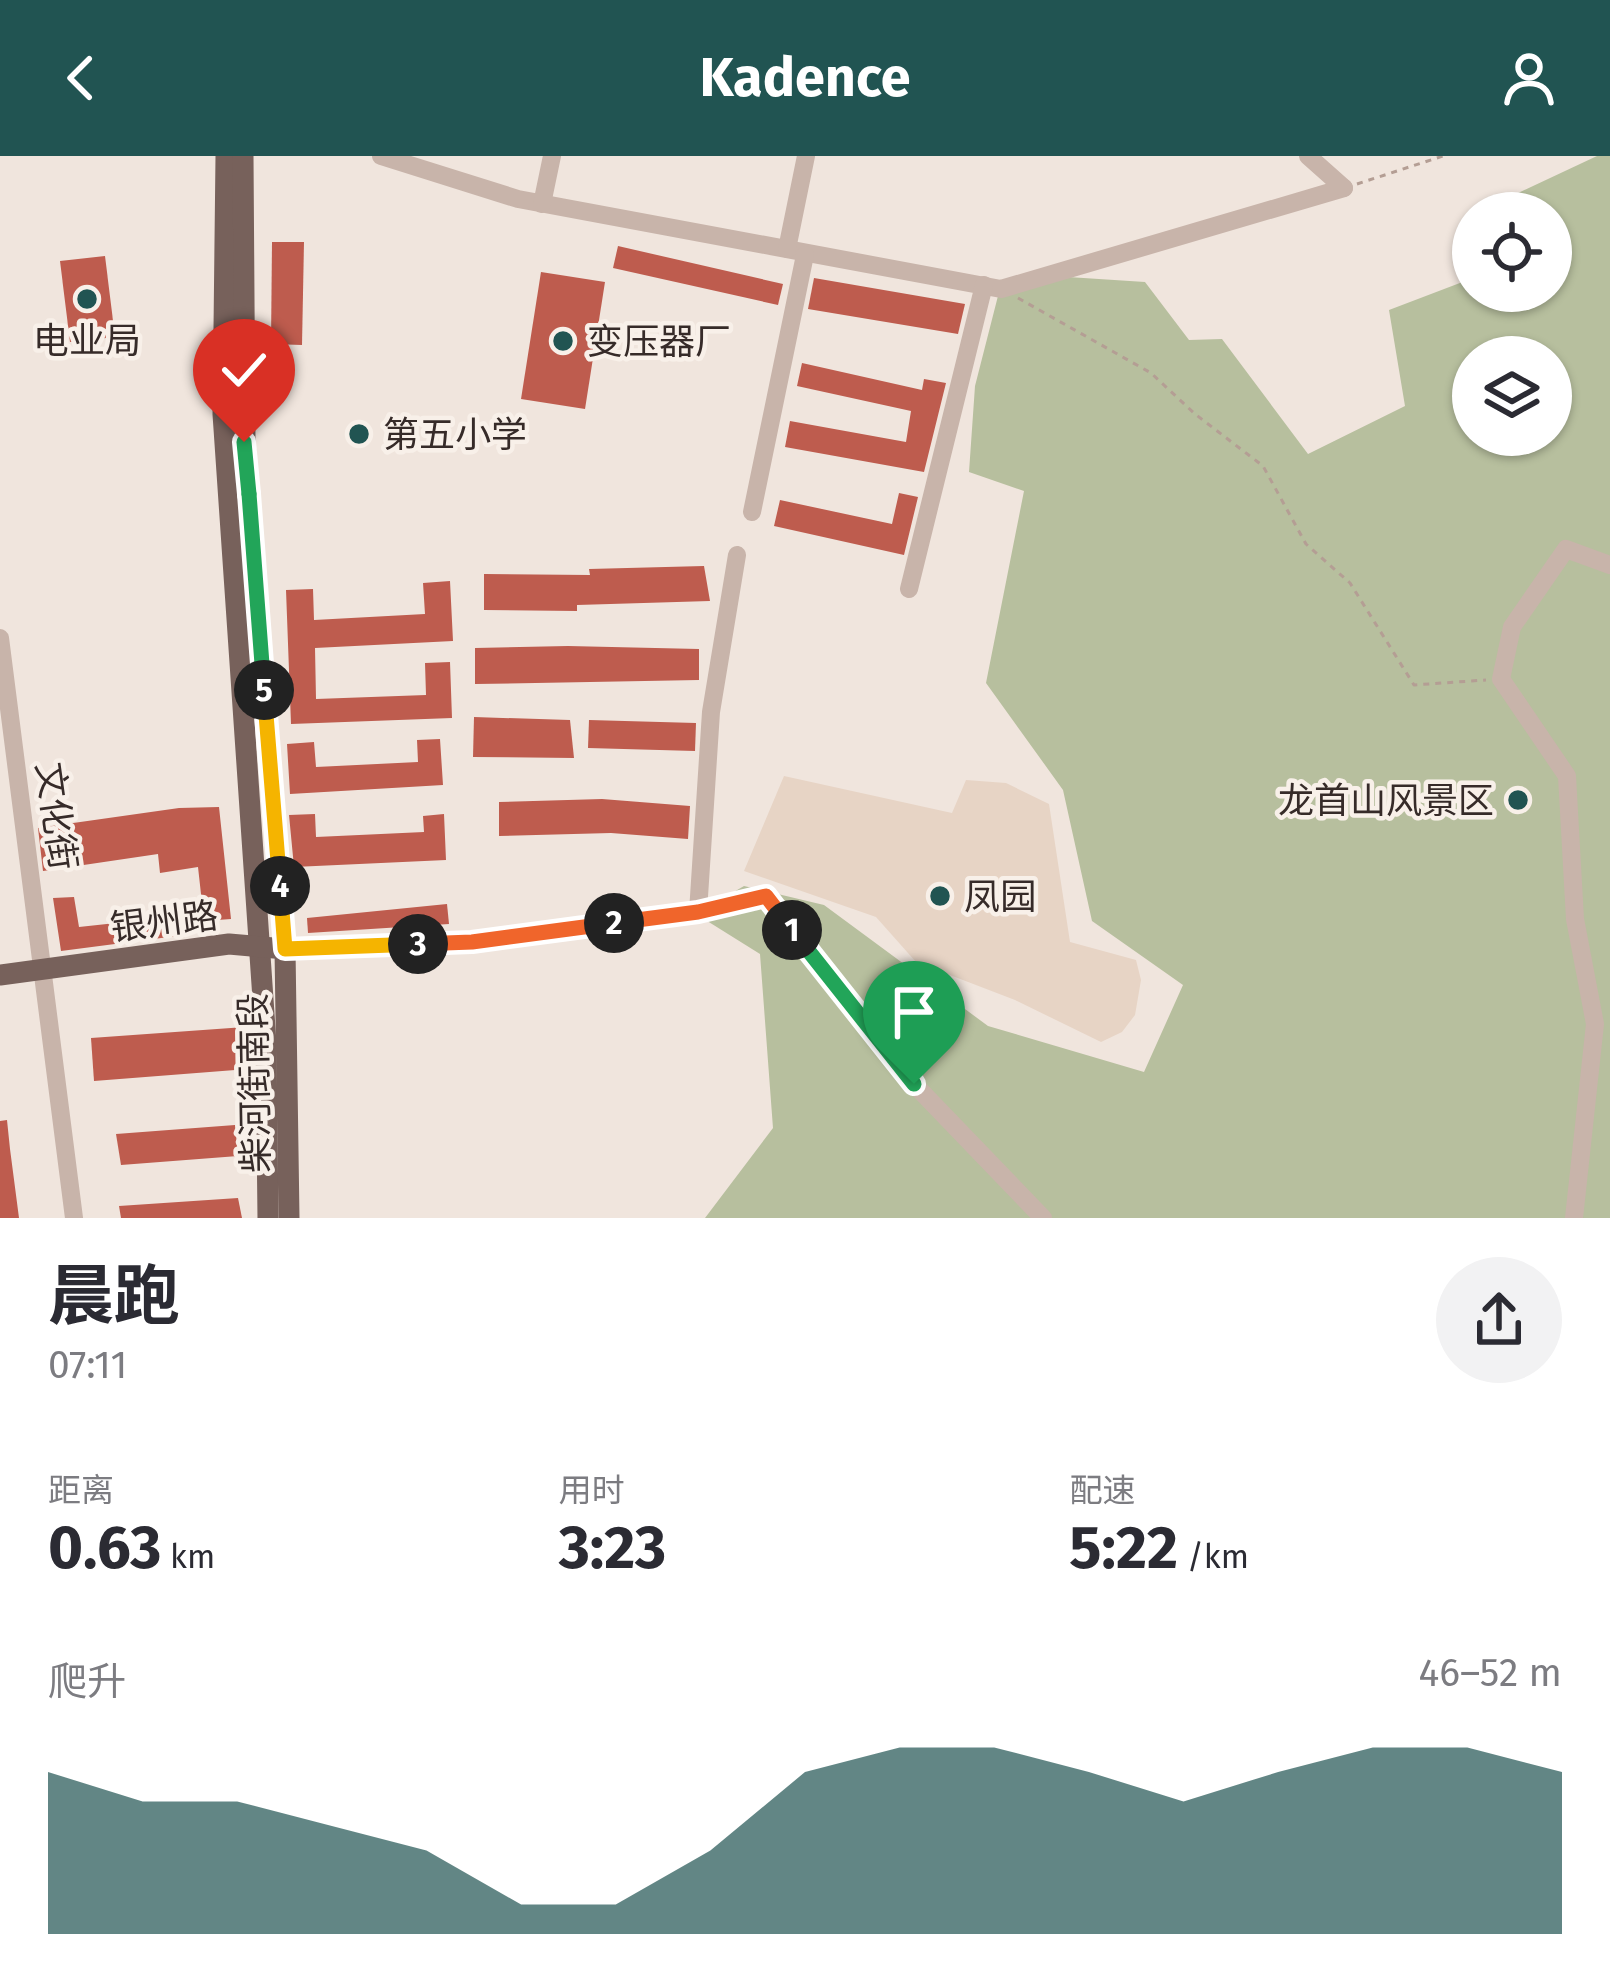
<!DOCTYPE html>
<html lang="zh">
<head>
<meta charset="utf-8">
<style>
  body { margin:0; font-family:"Fira Sans","Noto Sans SC",sans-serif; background:#f2f2f3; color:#2b2b33; height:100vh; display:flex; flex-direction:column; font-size:45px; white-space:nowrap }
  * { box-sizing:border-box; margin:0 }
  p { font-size:39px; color:#7c7c81 }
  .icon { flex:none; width:66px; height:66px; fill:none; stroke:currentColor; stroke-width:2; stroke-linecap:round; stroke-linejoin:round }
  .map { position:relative; height:1062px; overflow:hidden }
  .side { display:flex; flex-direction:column; background:#fff; flex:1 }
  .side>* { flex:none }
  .tools { position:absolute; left:1452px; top:36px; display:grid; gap:24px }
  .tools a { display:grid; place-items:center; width:120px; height:120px; border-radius:50%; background:#fff; box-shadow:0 3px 9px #0004; font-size:60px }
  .pin { position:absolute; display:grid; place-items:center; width:102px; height:102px; color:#fff; margin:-123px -51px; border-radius:50% 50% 50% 0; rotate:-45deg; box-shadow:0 0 12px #0007 }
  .pin .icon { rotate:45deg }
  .km { position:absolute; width:60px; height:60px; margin:-30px; border-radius:50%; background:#222; color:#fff; font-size:33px; line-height:60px; text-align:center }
  .round { display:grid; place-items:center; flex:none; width:126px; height:126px; border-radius:63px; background:#f2f2f3 }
  .overview { display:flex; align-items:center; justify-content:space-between; height:204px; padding:0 48px }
  h1 { font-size:66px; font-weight:700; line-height:90px }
  .stats { display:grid; grid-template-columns:repeat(3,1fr); gap:18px; height:204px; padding:12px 48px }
  .stats div { display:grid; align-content:center }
  .stats b { font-size:60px; font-weight:700 }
  .stats small { font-size:33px; font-weight:400 }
  .stats p { font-size:33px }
  .chart { height:336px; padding:24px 48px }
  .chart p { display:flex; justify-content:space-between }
  .chart svg { width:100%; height:216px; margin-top:12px; fill:#215452; opacity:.7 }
  header { display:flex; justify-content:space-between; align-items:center; height:156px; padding:0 48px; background:#215452; color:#fff; font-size:54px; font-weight:700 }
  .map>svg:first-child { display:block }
  .green { fill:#b7bf9e; fill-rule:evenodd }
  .plaza { fill:#e7d4c5 }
  .building { fill:#be5c4e }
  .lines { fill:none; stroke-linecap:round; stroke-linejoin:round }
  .path { stroke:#b49e94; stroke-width:3; stroke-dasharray:6 6; stroke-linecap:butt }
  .minor { stroke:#c8b4aa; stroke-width:18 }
  .major { stroke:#77615b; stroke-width:21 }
  .split-1-casing { stroke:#fff; stroke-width:24 }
  .split-2-casing { stroke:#fff; stroke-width:24 }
  .split-3-casing { stroke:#fff; stroke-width:24 }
  .split-4-casing { stroke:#fff; stroke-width:24 }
  .split-5-casing { stroke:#fff; stroke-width:24 }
  .split-6-casing { stroke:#fff; stroke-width:24 }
  .split-7-casing { stroke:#fff; stroke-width:24 }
  .split-1 { stroke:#22a559; stroke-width:15 }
  .split-2 { stroke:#f0652b; stroke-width:15 }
  .split-3 { stroke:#f0652b; stroke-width:15 }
  .split-4 { stroke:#f5b400; stroke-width:15 }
  .split-5 { stroke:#f5b400; stroke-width:15 }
  .split-6 { stroke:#22a559; stroke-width:15 }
  .split-7 { stroke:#22a559; stroke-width:15 }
  .poi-dot { fill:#215452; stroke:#f8f0e9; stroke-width:4.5 }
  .labels { text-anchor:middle; stroke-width:9; stroke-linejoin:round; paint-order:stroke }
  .poi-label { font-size:36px; fill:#362b29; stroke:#f8f0e9; text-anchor:start }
  .street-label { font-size:36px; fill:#362b29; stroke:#f8f0e9 }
</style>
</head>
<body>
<header><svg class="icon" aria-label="back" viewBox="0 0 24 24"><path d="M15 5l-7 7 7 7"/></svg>Kadence<svg class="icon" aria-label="person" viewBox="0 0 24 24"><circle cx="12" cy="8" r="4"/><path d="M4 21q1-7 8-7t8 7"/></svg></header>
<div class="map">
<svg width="1610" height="1062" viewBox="0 0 1610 1062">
  <rect width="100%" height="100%" fill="#f0e5dd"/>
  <path class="green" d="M1597,0H1610V1062H705L773,972L760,798L696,758L744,730L824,749L988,870L1144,916L1183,829L1092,765L1063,634L986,527L1024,335L969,316L975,230L999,136L1068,121L1145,126L1189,184L1222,183L1308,298L1405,250L1389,154L1473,122V135H1551V57H1521L1518,37ZM1473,201H1551V279H1473Z"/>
  <polygon class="plaza" points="784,620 952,657 966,624 1006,627 1049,648 1070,786 1136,804 1141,824 1135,859 1122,876 1101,886 1015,844 916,806 876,761 744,715"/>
  <g class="building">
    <polygon points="272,86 304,86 302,189 271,188"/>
    <polygon points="618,90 783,128 778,149 613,112"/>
    <polygon points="105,100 115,181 70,186 60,105"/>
    <polygon points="541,116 605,126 585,253 521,243"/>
    <polygon points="814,122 965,148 958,178 808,153"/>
    <polygon points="802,207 922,234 924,223 946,227 924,316 785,291 790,265 906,286 911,255 797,230"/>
    <polygon points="899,337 918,341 904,399 774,370 780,344 892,368"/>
    <polygon points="704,410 710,445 577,449 577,455 484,454 484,418 590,419 589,413"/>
    <polygon points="450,425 453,485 315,492 316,543 426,539 425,507 450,506 452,562 291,568 286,434 313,433 314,464 425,458 423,427"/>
    <polygon points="568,490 699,493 699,524 475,528 475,492"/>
    <polygon points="474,561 570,564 574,602 473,601"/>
    <polygon points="589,564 696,567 695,595 588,592"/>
    <polygon points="440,583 443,629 290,638 287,588 314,586 316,611 418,606 417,584"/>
    <polygon points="602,643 690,650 688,683 611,677 499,680 499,646"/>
    <polygon points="219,651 231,763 204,765 198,711 160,717 158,698 43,715 38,672 179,652"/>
    <polygon points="315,658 316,681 424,676 423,660 444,658 446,704 294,711 289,659"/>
    <polygon points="74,741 79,771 190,759 192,778 61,795 53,742"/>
    <polygon points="447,748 449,768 308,777 307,762"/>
    <polygon points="245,871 248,913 94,925 91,882"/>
    <polygon points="7,964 10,993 19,1062 0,1062 0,965"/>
    <polygon points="235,969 238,1000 121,1009 116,978"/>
    <polygon points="238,1042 242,1062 121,1062 119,1050"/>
  </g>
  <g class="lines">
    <g class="path">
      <polyline points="1357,28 1443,0"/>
      <polyline points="1018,142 1151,217 1195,258 1263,310 1306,388 1350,427 1414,529 1486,524"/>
    </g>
    <g class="minor">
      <polyline points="381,0 518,43 1001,133 1344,32"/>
      <polyline points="1308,0 1344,32"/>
      <polyline points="542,48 552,0"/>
      <polyline points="787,93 806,0"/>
      <polyline points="752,356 805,99"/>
      <polyline points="909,433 984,129"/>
      <polyline points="0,482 74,1062"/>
      <polyline points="766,741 914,928 1043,1062"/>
      <polyline points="698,756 711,556 737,399"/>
      <polyline points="1574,1062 1595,868 1575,763 1567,620 1501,523 1512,471 1566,393 1610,409"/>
    </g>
    <g class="major">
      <polyline points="226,0 223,258 266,887 268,1062"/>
      <polyline points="243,0 245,286 285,793 289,1062"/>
      <polyline points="0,819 229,788 285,793 472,786 698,756 766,741"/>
    </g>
  </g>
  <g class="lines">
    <g class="split-1-casing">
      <polyline id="split-1" points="792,774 914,928"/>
    </g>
    <g class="split-2-casing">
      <polyline id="split-2" points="614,767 698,756 766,740 792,774"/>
    </g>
    <g class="split-3-casing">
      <polyline id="split-3" points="418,788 472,786 614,767"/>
    </g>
    <g class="split-4-casing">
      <polyline id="split-4" points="280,730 285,793 418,788"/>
    </g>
    <g class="split-5-casing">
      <polyline id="split-5" points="264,534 280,730"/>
    </g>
    <g class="split-6-casing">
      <polyline id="split-6" points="249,338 264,534"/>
    </g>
    <g class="split-7-casing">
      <polyline id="split-7" points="244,286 249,338"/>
    </g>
    <use href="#split-1" class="split-1"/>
    <use href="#split-2" class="split-2"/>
    <use href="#split-3" class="split-3"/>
    <use href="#split-4" class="split-4"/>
    <use href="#split-5" class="split-5"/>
    <use href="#split-6" class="split-6"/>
    <use href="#split-7" class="split-7"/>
  </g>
  <g class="poi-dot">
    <circle cx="87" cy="143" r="12"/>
    <circle cx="563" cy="185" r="12"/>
    <circle cx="359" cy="278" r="12"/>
    <circle cx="1518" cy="644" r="12"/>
    <circle cx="940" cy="740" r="12"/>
  </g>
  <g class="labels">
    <g class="poi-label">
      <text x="87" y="197" text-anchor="middle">电业局</text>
      <text x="587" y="198">变压器厂</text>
      <text x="383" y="291">第五小学</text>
      <text x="1494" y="657" text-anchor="end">龙首山风景区</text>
      <text x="964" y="753">凤园</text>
    </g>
    <g class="street-label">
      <text transform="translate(57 660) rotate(82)" y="13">文化街</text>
      <text transform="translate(164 765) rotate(-7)" y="13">银州路</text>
      <text transform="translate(254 927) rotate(-91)" y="13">柴河街南段</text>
    </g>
  </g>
</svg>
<div class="tools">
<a><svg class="icon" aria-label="locate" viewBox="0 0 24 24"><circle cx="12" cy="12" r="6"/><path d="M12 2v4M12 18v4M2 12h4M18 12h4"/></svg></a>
<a><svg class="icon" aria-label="layers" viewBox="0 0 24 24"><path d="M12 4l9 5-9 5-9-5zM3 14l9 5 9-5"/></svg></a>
</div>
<div class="pin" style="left:914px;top:928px;background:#1e9e55"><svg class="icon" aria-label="arrive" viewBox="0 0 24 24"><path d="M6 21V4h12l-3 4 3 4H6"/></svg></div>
<div class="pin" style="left:244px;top:286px;background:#d93025"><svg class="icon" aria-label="check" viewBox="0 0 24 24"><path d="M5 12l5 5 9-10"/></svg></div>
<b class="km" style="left:792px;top:774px">1</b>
<b class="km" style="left:614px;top:767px">2</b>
<b class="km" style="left:418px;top:788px">3</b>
<b class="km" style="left:280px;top:730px">4</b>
<b class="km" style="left:264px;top:534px">5</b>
</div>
<section class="side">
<div class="overview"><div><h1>晨跑</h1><p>07:11</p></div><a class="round"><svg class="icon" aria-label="share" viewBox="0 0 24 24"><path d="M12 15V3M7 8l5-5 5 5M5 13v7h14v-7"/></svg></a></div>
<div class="stats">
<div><p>距离</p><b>0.63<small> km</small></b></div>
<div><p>用时</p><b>3:23</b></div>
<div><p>配速</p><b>5:22<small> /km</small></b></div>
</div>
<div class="chart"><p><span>爬升</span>46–52 m</p>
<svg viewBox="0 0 160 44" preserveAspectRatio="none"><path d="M0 44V11L10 17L20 17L30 22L40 27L50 38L60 38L70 27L80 11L90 6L100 6L110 11L120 17L130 11L140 6L150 6L160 11V44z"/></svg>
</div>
</section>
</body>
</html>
